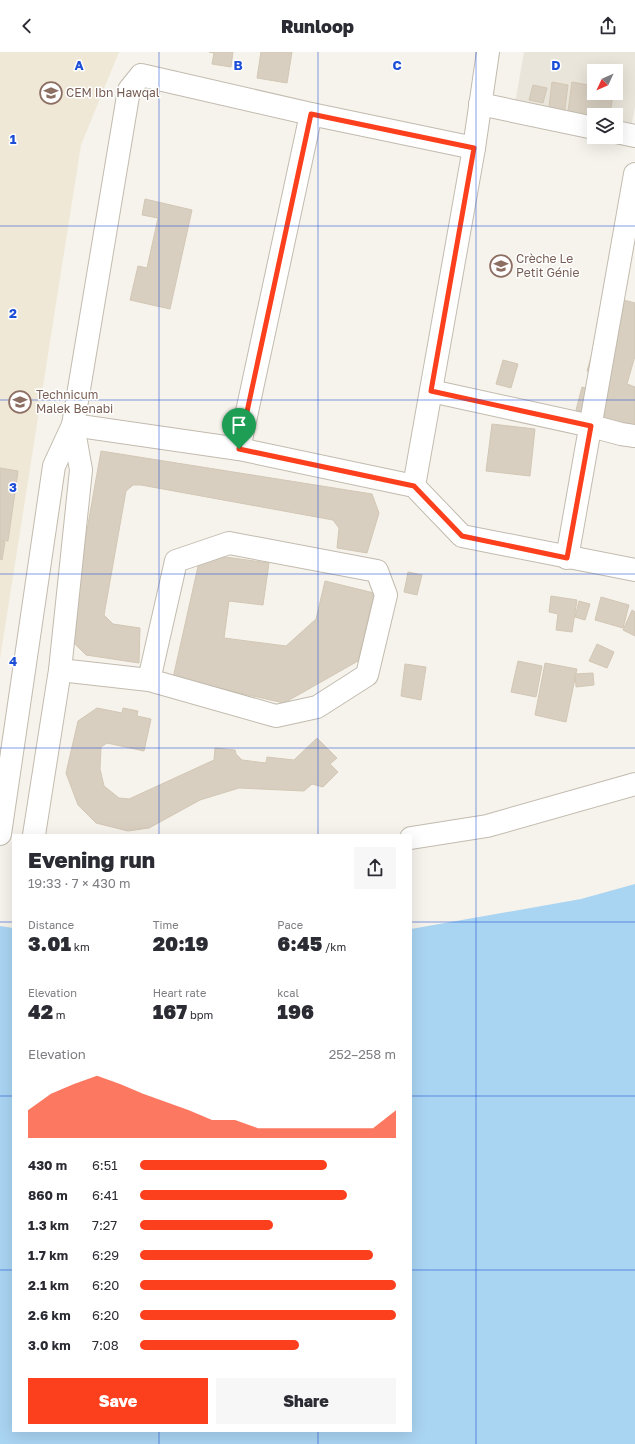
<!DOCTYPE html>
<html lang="en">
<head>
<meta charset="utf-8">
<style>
  body { margin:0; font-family:"Golos Text",sans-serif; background:#f7f7f7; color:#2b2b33; height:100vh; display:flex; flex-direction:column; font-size:15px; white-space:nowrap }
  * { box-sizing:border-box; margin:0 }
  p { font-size:13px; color:#7c7c81 }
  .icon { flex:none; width:22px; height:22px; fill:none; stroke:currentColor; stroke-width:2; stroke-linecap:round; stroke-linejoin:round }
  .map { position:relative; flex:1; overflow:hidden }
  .panel { position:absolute; left:12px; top:782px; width:400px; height:598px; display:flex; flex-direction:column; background:#fff; border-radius:0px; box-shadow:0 4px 16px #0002 }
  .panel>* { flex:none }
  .needle { width:26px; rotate:226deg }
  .controls { position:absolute; left:587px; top:12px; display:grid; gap:8px }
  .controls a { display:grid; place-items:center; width:36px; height:36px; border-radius:0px; background:#fff; box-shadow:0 4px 16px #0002; font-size:20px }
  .pin { position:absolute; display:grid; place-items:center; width:34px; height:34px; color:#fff; margin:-41px -17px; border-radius:50% 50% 50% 0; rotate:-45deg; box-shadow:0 0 4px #0007 }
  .pin .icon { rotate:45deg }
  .round { display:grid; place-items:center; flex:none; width:42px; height:42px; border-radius:0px; background:#f7f7f7 }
  .overview { display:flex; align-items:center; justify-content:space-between; height:68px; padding:0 16px }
  h1 { font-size:22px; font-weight:800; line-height:30px }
  .figures { display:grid; grid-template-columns:repeat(3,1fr); gap:6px; height:68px; padding:4px 16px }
  .figures div { display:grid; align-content:center }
  .figures b { font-size:20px; font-weight:800 }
  .figures small { font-size:11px; font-weight:400 }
  .figures p { font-size:11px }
  .chart { height:112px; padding:8px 16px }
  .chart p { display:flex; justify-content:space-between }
  .chart svg { width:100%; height:72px; margin-top:4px; fill:#fc3f1d; opacity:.7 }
  .cta { display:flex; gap:8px; margin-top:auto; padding:8px 16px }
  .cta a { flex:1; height:46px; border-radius:0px; background:#fc3f1d; color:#fff; font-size:16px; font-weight:800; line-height:46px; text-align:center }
  .cta a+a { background:#f7f7f7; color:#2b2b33 }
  ul { padding:0 16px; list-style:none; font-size:13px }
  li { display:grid; grid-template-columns:64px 48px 1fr; align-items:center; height:30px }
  li i { height:10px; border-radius:5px; background:#fc3f1d }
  header { display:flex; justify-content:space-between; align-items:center; height:52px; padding:0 16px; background:#fff; font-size:18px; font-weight:800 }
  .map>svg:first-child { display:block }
  .residential { fill:#eae5da; fill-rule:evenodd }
  .education { fill:#efe8d6 }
  .water { fill:#a9d4f2 }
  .building { fill:#d8cfc1; stroke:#d3c7b4 }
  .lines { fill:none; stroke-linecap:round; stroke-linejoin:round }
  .minor-casing { stroke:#c2bbae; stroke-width:24 }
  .minor { stroke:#fff; stroke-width:22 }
  .route-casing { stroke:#fff; stroke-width:8 }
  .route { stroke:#fc3f1d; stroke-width:5 }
  .grid { fill:none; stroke:#1d4ed8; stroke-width:1; stroke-opacity:0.55 }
  .labels { text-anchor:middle; stroke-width:3; stroke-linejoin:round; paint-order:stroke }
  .education-label { font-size:12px; fill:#785e54; stroke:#fff; text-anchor:start }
  .grid-label { font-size:13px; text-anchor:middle; font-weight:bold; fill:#1d4ed8; stroke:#fff; stroke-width:3; stroke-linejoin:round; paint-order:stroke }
</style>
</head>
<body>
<header><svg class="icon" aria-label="back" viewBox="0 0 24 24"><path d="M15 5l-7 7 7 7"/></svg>Runloop<svg class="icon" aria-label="share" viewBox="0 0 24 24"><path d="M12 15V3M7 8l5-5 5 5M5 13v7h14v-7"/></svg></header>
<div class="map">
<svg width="635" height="1392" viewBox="0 0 635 1392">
  <rect width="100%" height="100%" fill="#f6f3ec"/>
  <path class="residential" d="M524,0H635V55L632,71L616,68V63H594V64L515,51ZM594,19H616V41H594Z"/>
  <polygon class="education" points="0,0 119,0 81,93 0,607"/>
  <polygon class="water" points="635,832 635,1392 0,1392 0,874 13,876 13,1379 411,1379 411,877 581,847"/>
  <g class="building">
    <polygon points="209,0 233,0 231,15 212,12 214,1"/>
    <polygon points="261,0 292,0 287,31 257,26"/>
    <polygon points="552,30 568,33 564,65 548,63"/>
    <polygon points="572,30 594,34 594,41 613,41 610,63 594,63 594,70 567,66"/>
    <polygon points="533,33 547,36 543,51 529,48"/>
    <polygon points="145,147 192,158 170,257 130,248 138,214 147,216 158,166 142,163"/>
    <polygon points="609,244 635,251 635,304 627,332 635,335 635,370 632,381 589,362 576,358 582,335 601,341 606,325 587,319"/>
    <polygon points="503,308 518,312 511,336 496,332"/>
    <polygon points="492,372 535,377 530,424 486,419"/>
    <polygon points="101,399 372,442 379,461 367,501 337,496 339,476 333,468 141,433 133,433 126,439 104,563 113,572 140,576 139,611 86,603 68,585"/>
    <polygon points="0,416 18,419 8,489 0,488"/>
    <polygon points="0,489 5,490 2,508 0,507"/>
    <polygon points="211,503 269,511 263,553 229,549 224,586 286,594 316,567 325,529 374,541 358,609 284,651 173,626 199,510"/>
    <polygon points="408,520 422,523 417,543 404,540"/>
    <polygon points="551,544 577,548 572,580 556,578 558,562 549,560"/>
    <polygon points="601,545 629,553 623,576 595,568"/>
    <polygon points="579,549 590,552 585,568 575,565"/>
    <polygon points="632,558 635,560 635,584 623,578"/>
    <polygon points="597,592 614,600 607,616 589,609"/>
    <polygon points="518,609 542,614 536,645 511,640"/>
    <polygon points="545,611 577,617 566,670 535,663"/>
    <polygon points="405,612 426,615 421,648 401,644"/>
    <polygon points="593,621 594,633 576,635 575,622"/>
    <polygon points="97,656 122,661 123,656 138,659 137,664 151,667 144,699 107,691 101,695 100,717 104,734 119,746 129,747 214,708 215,696 235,698 236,702 242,708 266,711 267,705 294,708 317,686 337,706 330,712 338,720 323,735 312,732 304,739 239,736 200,748 149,776 128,779 96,771 78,753 66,721 78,669"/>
  </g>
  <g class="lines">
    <g class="minor-casing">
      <g id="minor">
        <polyline points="480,52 594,76"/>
        <polyline points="616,80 635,84"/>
        <polyline points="431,339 591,374 621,382 635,384"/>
        <polyline points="73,373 239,397 414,434 462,484 635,518"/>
        <polyline points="239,397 311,62"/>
        <polyline points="414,434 474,96 488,0"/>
        <polyline points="567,506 635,122"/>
        <polyline points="60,618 149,628 176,509 229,491 377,519 386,543 367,623 317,655 276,664 149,628"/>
        <polyline points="0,782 54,414 73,373 129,38 141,23 311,62 474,96"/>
        <polyline points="34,783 60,618 81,418 73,373"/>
        <polyline points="411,786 487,774 635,732"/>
      </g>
    </g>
    <use href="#minor" class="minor"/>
  </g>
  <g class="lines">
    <g class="route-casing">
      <polygon id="route" points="311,62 474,96 431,339 591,374 567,506 462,484 414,434 239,397"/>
    </g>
    <use href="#route" class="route"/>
  </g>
  <path class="grid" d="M159,0V783M318,0V783M476,0V1392M0,174H635M0,348H635M0,522H635M0,696H635M0,870H13M411,870H635M0,1044H13M411,1044H635M0,1218H13M411,1218H635M159,1379V1392M318,1379V1392"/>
  <defs>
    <g id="school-ring" transform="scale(1.15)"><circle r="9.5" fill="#fff" stroke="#8d6e63" stroke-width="1.5"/><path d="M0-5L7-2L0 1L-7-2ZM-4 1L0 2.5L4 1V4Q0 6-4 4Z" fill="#8d6e63"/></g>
  </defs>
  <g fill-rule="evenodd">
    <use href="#school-ring" x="51" y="41"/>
    <use href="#school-ring" x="501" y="214"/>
    <use href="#school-ring" x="20" y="350"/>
  </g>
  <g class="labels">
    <g class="education-label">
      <text x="66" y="45">CEM Ibn Hawqal</text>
      <text x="516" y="211">Crèche Le<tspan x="516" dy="14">Petit Génie</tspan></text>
      <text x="36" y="347">Technicum<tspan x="36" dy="14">Malek Benabi</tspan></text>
    </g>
  </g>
  <g class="grid-label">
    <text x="79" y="18">A</text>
    <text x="238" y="18">B</text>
    <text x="397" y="18">C</text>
    <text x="556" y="18">D</text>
    <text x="13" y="92">1</text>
    <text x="13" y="266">2</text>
    <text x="13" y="440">3</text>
    <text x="13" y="614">4</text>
  </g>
</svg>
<div class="controls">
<a><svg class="needle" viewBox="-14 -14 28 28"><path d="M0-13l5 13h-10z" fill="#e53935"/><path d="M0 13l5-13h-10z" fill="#7c7c81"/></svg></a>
<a><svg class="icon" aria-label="layers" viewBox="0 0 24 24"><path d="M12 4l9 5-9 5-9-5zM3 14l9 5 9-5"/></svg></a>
</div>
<div class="pin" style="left:239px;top:397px;background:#1e9e55"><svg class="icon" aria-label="arrive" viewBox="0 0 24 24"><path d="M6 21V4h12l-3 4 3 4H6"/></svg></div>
<section class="panel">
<div class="overview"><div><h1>Evening run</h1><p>19:33 · 7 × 430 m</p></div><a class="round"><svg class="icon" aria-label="share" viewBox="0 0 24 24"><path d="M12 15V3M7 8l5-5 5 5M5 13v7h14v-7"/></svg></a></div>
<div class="figures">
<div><p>Distance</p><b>3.01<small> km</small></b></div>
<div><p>Time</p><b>20:19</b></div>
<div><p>Pace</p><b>6:45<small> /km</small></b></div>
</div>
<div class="figures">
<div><p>Elevation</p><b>42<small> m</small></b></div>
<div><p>Heart rate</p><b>167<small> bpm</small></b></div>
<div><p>kcal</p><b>196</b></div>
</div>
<div class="chart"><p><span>Elevation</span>252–258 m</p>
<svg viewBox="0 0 160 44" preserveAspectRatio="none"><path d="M0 44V27L10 17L20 11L30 6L40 11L50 17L60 22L70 27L80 33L90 33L100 38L110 38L120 38L130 38L140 38L150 38L160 27V44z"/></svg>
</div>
<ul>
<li><b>430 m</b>6:51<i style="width:73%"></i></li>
<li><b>860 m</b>6:41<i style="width:81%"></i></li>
<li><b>1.3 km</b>7:27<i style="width:52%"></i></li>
<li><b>1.7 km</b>6:29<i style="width:91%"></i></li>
<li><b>2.1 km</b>6:20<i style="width:100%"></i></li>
<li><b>2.6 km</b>6:20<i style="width:100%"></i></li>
<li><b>3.0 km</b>7:08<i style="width:62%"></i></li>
</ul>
<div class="cta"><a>Save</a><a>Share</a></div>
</section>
</div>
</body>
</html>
